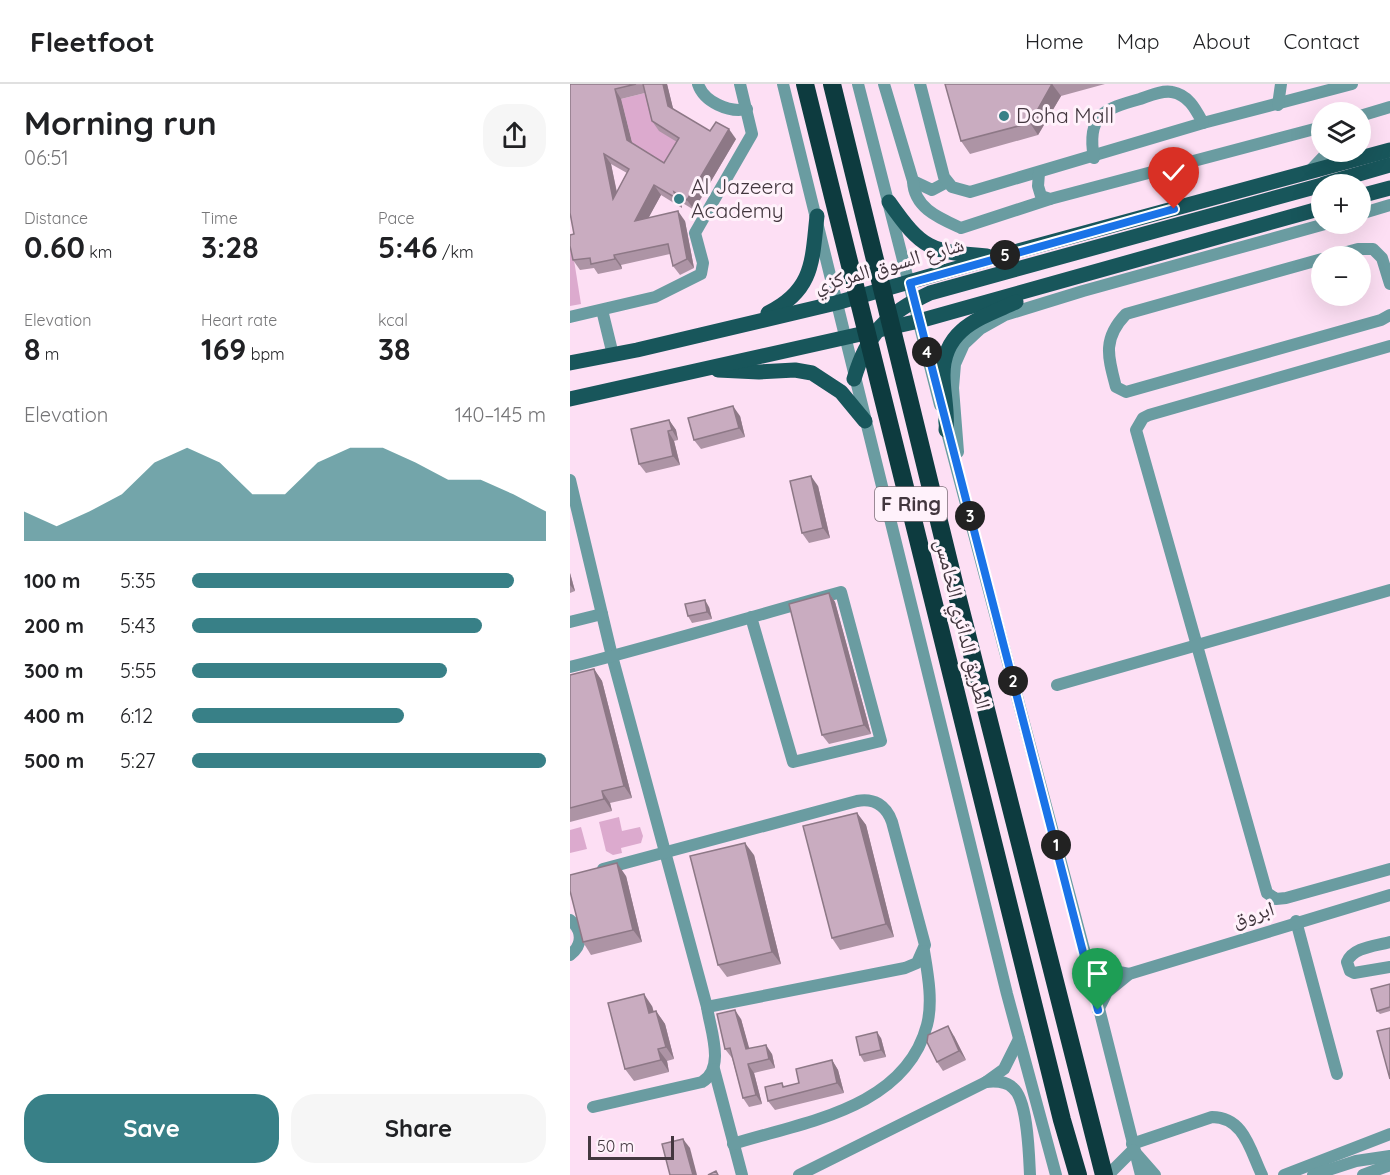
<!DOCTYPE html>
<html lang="en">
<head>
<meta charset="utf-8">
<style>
  body { margin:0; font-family:Quicksand,"Noto Naskh Arabic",sans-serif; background:#f6f6f6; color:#202124; height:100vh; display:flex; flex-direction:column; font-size:22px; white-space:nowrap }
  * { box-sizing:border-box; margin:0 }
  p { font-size:20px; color:#757577 }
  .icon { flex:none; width:33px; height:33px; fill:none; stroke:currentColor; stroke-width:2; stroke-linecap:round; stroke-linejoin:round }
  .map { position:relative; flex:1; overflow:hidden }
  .side { display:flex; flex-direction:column; background:#fff; width:570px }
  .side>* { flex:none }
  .controls { position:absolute; left:741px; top:18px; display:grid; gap:12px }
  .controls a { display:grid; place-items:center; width:60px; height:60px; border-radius:50%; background:#fff; box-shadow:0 6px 24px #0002; font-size:30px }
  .scale { position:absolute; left:18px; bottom:15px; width:86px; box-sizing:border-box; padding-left:6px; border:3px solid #43373f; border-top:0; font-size:16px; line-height:21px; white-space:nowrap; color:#43373f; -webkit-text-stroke:4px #fff2fb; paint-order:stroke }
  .pin { position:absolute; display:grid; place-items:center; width:51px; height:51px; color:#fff; margin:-62px -26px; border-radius:50% 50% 50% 0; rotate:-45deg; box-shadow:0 0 6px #0007 }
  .pin .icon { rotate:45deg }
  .km { position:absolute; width:30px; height:30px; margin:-15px; border-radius:50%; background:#222; color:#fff; font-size:16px; line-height:30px; text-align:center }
  .round { display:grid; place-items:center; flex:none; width:63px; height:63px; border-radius:24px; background:#f6f6f6 }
  .overview { display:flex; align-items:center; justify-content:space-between; height:102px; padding:0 24px }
  h1 { font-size:33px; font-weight:800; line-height:45px }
  .stats { display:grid; grid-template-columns:repeat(3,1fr); gap:9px; height:102px; padding:6px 24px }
  .stats div { display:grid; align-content:center }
  .stats b { font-size:30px; font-weight:800 }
  .stats small { font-size:16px; font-weight:400 }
  .stats p { font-size:16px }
  .chart { height:168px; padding:12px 24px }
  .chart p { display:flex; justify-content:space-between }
  .chart svg { width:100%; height:108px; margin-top:6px; fill:#388087; opacity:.7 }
  .action { display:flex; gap:12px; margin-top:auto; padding:12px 24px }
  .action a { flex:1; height:69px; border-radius:24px; background:#388087; color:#fff; font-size:24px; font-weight:800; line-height:69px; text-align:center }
  .action a+a { background:#f6f6f6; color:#202124 }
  ul { padding:0 24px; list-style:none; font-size:20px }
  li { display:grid; grid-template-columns:96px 72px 1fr; align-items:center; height:45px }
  li i { height:15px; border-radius:8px; background:#388087 }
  header { display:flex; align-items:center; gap:36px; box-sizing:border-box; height:84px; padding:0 30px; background:#fff; border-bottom:2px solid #e0e0e0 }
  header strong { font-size:28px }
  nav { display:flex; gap:33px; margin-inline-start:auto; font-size:21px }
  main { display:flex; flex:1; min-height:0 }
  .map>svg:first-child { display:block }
  .green { fill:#dcaace }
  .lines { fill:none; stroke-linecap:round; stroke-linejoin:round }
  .minor { stroke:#6a9ca1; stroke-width:12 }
  .major { stroke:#18565b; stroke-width:15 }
  .highway { stroke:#0d3b3f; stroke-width:18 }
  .wall { fill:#ad94a5; fill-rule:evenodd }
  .shaded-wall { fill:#8d7886 }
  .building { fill:#c9acc0; stroke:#8d7886; stroke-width:1.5; fill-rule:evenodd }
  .route-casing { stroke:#fff; stroke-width:12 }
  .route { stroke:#1a73e8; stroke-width:8 }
  .poi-dot { fill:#388087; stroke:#fff2fb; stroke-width:2 }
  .labels { text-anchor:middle; stroke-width:6; stroke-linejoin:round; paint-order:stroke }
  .shield { fill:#fff2fb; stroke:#7b6f77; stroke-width:1.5 }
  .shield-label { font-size:20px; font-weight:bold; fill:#43373f }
  .poi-label { font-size:21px; fill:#43373f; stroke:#fff2fb; text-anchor:start }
  .street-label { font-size:21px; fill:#43373f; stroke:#fff2fb }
</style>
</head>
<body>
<header>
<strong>Fleetfoot</strong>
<nav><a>Home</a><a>Map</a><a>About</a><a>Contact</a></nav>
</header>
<main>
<section class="side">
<div class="overview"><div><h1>Morning run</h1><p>06:51</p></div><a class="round"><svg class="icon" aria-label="share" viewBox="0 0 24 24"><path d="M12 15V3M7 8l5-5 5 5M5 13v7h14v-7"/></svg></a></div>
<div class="stats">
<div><p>Distance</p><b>0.60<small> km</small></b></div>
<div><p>Time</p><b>3:28</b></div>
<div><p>Pace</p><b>5:46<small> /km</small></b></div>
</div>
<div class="stats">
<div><p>Elevation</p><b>8<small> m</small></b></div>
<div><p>Heart rate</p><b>169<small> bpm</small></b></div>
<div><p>kcal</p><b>38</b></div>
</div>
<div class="chart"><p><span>Elevation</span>140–145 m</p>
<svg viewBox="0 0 160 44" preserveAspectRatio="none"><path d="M0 44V32L10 38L20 32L30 25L40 12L50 6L60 12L70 25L80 25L90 12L100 6L110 6L120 12L130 19L140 19L150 25L160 32V44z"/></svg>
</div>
<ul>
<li><b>100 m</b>5:35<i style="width:91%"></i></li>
<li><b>200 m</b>5:43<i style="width:82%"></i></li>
<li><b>300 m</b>5:55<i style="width:72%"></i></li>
<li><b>400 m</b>6:12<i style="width:60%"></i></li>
<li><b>500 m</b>5:27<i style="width:100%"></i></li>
</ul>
<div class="action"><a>Save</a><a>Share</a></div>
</section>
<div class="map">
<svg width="820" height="1091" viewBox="0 0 820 1091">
  <rect width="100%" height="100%" fill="#fddff4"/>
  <g class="green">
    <polygon points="79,8 116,63 101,89 64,66 51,15"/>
    <polygon points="0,151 11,220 0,222"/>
    <polygon points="49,733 52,747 70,743 73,752 71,759 51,764 52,769 43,771 36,767 29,738"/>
    <polygon points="11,743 17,765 0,769 0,746"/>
  </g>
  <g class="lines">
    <g class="minor">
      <path d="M128,0C134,18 159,29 177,25"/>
      <polyline points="213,0 437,910 486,1091"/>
      <polyline points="288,0 370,321"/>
      <polyline points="314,0 343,97 362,106 377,98"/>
      <polyline points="350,0 374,93 382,103 400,108 633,39 782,0"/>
      <polyline points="708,21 711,0"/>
      <polyline points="790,32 820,23"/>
      <path d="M524,74C516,31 534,25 570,15C579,12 592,6 602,8C619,11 626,26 633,39"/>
      <polyline points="739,88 758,68"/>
      <polyline points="469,89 468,102 471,112 480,115 752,43"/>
      <path d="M343,97C344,124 369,134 391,144L480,115"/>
      <polyline points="790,130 820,121"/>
      <polyline points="762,172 788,165 803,165 812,174 820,200"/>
      <path d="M752,175L556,230C532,255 538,273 546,303L556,308L811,236L820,231"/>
      <polyline points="32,226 43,271"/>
      <polyline points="0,233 85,213 131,190 133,179 125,149 182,50 170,0"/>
      <polyline points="820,262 579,331 573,334 566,346 697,809 706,815 716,814 820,785"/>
      <polyline points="374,337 516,873 571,1091"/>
      <polyline points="388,368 383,304 385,280 394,260 410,245 435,231 513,207 755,140"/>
      <path d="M0,396L42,572L137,923C140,945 156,984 132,998L23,1023"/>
      <polyline points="0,538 32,530"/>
      <path d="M0,583C91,560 180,533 271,508L311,657L223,678L181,533"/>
      <polyline points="487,601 820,506"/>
      <path d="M33,785L287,717C304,714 316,721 322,738L355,861L347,879L335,884L137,923"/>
      <path d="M0,836C13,846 13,861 0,871"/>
      <polyline points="726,837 767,990"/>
      <path d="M820,858C806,862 783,863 777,878L780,887L784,889L820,883"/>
      <polyline points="516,873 534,885 559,890"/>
      <polyline points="528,926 537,908 559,890 820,811"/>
      <polyline points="144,985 172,1091"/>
      <path d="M416,998C426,997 436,997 443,1004C458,1016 459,1072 460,1091"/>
      <path d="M163,1060C233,1038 335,1025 357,941C363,918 358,891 354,867"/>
      <path d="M562,1060L642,1033C674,1033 680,1066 692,1091"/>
      <polyline points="229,1091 416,998 434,985 449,955"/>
      <polyline points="538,1091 563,1066 585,1091"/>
      <polyline points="714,1091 820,1050"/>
      <polyline points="743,1091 786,1077 820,1072"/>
      <polyline points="793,1091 820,1081"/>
    </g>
    <g class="major">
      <polyline points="754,100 820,81"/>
      <polyline points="790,112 820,104"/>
      <path d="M319,118C352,165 360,168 417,172"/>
      <path d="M198,229C244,206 242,177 247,132"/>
      <polyline points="0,279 67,266 266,219 426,173 820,66"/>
      <polyline points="148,286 189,288 225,286 242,289 271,308 295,337"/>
      <path d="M284,295C297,250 317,229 360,209L752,101"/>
      <polyline points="0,315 349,237 752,124"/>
      <path d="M376,346C378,327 373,310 373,291C373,244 411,234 446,218"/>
    </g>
    <g class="highway">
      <polyline points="235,0 492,1036 508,1091"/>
      <polyline points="262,0 387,511 534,1091"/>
    </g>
  </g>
  <g class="wall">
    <path d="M0,0H97L103,25L140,47L166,55L124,126L111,118L112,124L91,111L78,134L115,137L124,184L110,191L103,182L100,170L51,181L52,185L28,190L24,184L10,186L3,176L4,150ZM75,9L82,37L89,47L107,58L94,79L62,60L51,15ZM41,80L57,89L47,108Z"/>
    <polygon points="375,0 535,0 491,12 468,51 400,70 391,57"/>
    <polygon points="170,332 175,353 131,365 124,356"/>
    <polygon points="99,336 106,346 108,356 104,357 110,381 76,389 69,380"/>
    <polygon points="248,402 260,454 239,459 232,449"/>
    <polygon points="0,489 5,507 0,509"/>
    <polygon points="259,509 265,518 301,650 259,660 252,651"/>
    <polygon points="139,523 142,535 122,539 118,532"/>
    <polygon points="24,585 32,597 62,714 40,719 42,727 0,738 0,591"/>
    <polygon points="287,729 296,741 324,853 270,866 262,854"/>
    <polygon points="184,771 211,880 157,893 148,881"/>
    <polygon points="56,792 72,858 21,871 13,858"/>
    <polygon points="820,900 820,927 810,930 807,927"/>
    <polygon points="82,922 84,928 86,927 95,940 104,975 97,977 99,988 64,997 55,985"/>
    <polygon points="171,935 179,965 202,970 205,984 184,989 192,1020 179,1023 173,1014 162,974 155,965"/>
    <polygon points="384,952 396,976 373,987 367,978"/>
    <polygon points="311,954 316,973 294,978 290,971"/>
    <polygon points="262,976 268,986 274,1009 205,1026 198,1017 212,999 214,1003 229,999"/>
  </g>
  <g class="shaded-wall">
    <polygon points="93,0 97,0 105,32 98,22"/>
    <polygon points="482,0 491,12 468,51 460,39"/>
    <polygon points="45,5 51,15 64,66 57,56"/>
    <polygon points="159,45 166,55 124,126 117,116"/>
    <polygon points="34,70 41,80 50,125 43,115"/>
    <polygon points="84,101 91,111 72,146 65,137"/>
    <polygon points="104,108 111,118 112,124 106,114"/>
    <polygon points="108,127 115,137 124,184 117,175"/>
    <polygon points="44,171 51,181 52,185 45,175"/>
    <polygon points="163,322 170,332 175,353 169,344"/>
    <polygon points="99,336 106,346 108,356 102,346"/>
    <polygon points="98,347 104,357 110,381 103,372"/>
    <polygon points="241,392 248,402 260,454 253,444"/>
    <polygon points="0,489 5,507 0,501"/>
    <polygon points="259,509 265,518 301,650 294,641"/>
    <polygon points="135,516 139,523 142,535 137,528"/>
    <polygon points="24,585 32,597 62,714 54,702"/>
    <polygon points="32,707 40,719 42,727 34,715"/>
    <polygon points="287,729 296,741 324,853 316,840"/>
    <polygon points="175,759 184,771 211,880 202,868"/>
    <polygon points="47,779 56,792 72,858 63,846"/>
    <polygon points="74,910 82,922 87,942 79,929"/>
    <polygon points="165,926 171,935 182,974 176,965"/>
    <polygon points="86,927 95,940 104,975 96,963"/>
    <polygon points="378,942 384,952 396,976 389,967"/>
    <polygon points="307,948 311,954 316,973 311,966"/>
    <polygon points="196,961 202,970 205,984 199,975"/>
    <polygon points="88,965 97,977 99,988 91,976"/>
    <polygon points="262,976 268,986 274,1009 267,999"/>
    <polygon points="178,980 184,989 192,1020 186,1011"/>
    <polygon points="113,1055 120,1064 127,1091 123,1091"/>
  </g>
  <g class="building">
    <path d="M0,0H66L45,5L57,56L94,79L109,54L82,37L73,0H93L98,22L140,47L146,38L159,45L117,116L104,108L106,114L84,101L65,137L108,127L117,175L103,182L98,160L44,171L45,175L21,180L20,174L3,176L0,162V151L4,150L0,129ZM34,70L59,85L43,115Z"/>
    <polygon points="375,0 482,0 460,39 391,57"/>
    <polygon points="163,322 169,344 124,356 118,334"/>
    <polygon points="99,336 102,346 98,347 103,372 69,380 61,345"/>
    <polygon points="241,392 253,444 232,449 220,397"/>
    <polygon points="259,509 294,641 252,651 219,520"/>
    <polygon points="135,516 137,528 118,532 115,520"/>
    <polygon points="24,585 54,702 32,707 34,715 0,724 0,591"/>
    <polygon points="287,729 316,840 262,854 233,742"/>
    <polygon points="175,759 202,868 148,881 120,772"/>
    <polygon points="47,779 63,846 13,858 0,807 0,791"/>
    <polygon points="820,900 820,923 807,927 801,905"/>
    <polygon points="74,910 79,929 86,927 96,963 88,965 91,976 55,985 38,919"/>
    <polygon points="165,926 176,965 196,961 199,975 178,980 186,1011 173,1014 160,964 155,965 147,930"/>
    <polygon points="378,942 389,967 367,978 357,958 358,951"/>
    <polygon points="820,944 820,995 807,947"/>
    <polygon points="307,948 311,966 290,971 286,953"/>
    <polygon points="262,976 267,999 198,1017 195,1003 212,999 213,1003 229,999 226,985"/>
    <polygon points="113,1055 123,1091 100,1091 92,1060"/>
    <polygon points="146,1087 148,1091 138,1091"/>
  </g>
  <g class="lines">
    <g class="route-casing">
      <polyline id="route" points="528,926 340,199 604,125"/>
    </g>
    <use href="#route" class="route"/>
  </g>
  <g class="poi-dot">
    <circle cx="434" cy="32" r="6"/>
    <circle cx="109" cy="115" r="6"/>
  </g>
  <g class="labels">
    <rect class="shield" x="305" y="403" width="72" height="34" rx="4.5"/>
    <g class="shield-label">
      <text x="341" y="427">F Ring</text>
    </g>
    <g class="poi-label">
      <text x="446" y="39">Doha Mall</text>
      <text x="121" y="110">Al Jazeera<tspan x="121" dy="24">Academy</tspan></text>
    </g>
    <g class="street-label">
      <text transform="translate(319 181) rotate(-16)" y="7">شارع السوق المركزي</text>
      <text transform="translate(393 540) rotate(76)" y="7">الطريق الدائري الخامس</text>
      <text transform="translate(683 830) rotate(-17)" y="7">ابروق</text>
    </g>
  </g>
</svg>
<div class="controls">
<a><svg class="icon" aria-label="layers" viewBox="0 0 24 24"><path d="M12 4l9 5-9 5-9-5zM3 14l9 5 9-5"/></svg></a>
<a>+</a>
<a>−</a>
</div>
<div class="scale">50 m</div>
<div class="pin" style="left:528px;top:926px;background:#1e9e55"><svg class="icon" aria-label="arrive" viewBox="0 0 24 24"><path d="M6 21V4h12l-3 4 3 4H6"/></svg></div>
<div class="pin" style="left:604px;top:125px;background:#d93025"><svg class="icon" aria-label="check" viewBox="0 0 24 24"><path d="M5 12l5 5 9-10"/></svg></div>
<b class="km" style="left:486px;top:761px">1</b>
<b class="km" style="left:443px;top:597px">2</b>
<b class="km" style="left:400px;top:432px">3</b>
<b class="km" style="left:357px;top:268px">4</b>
<b class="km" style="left:435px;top:171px">5</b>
</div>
</main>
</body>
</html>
